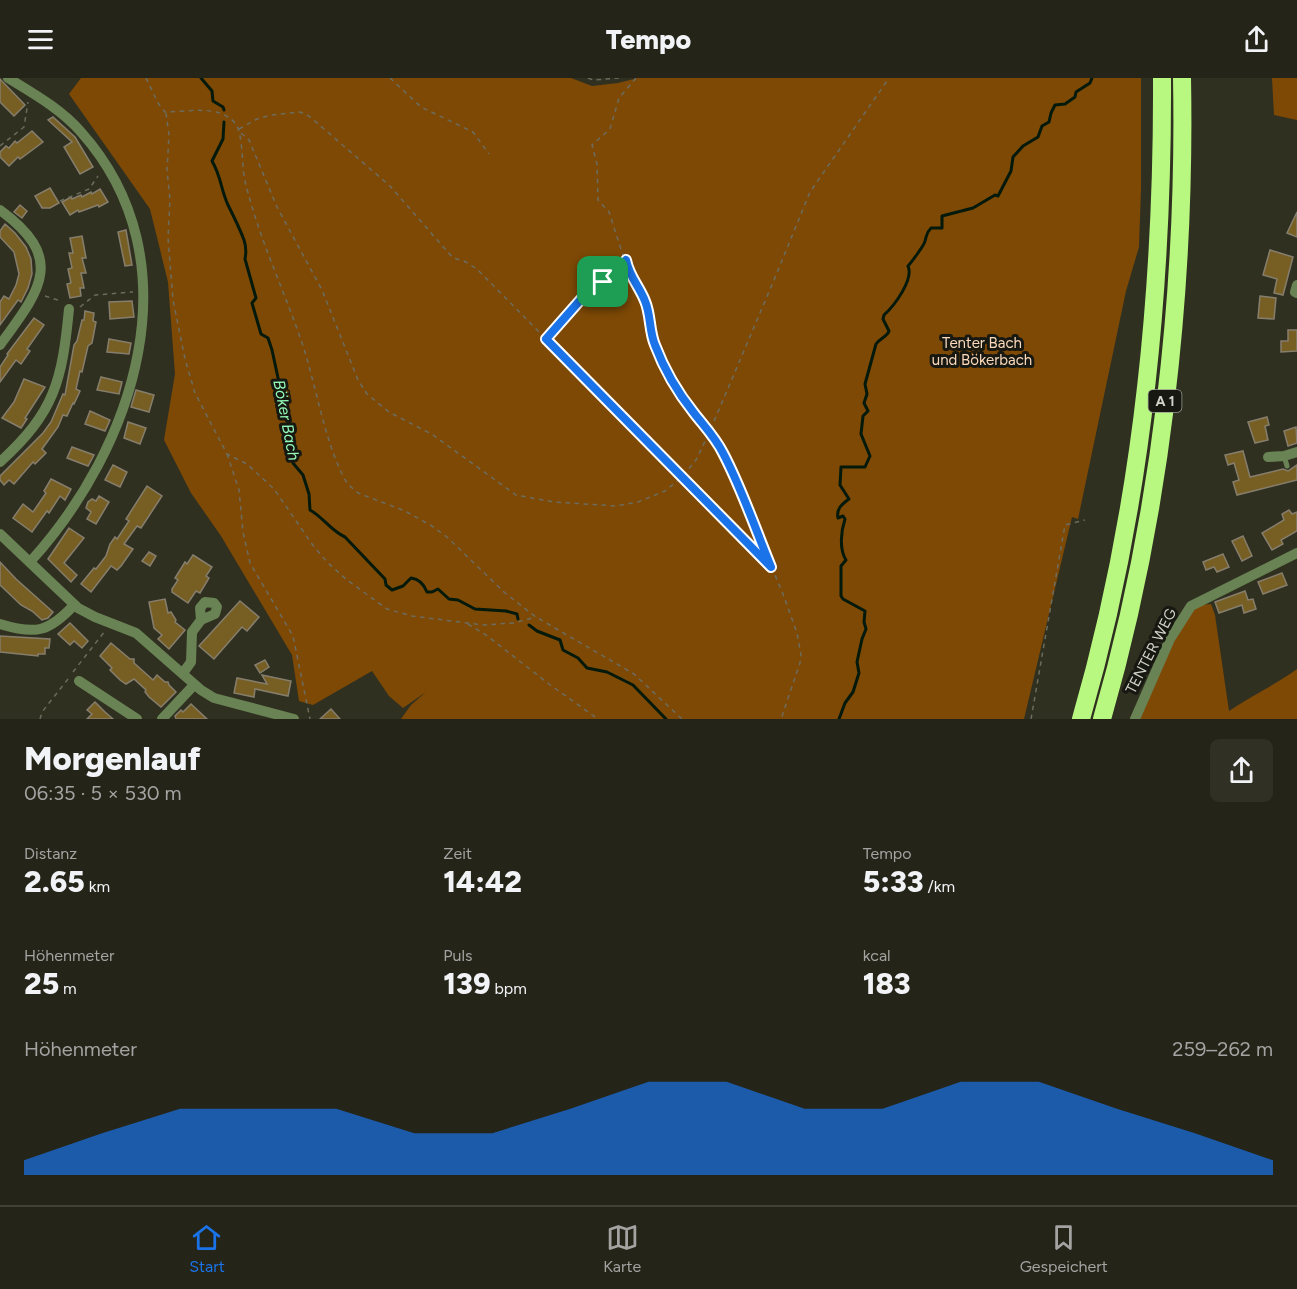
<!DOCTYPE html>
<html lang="de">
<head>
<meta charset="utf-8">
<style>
  body { margin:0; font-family:Figtree,sans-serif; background:#303025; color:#f1f3f6; height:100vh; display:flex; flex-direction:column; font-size:22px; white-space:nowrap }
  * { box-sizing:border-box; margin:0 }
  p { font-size:20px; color:#a3a4a2 }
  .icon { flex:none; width:33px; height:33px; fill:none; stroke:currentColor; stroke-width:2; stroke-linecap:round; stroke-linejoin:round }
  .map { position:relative; height:641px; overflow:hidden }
  .panel { display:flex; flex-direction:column; background:#242418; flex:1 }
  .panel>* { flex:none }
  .pin { position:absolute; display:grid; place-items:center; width:51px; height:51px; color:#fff; margin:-26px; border-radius:12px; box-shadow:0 3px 9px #0006 }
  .round { display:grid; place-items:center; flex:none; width:63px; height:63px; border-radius:9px; background:#303025 }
  .headline { display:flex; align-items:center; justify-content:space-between; height:102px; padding:0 24px }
  h1 { font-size:33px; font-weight:800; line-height:45px }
  .figures { display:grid; grid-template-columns:repeat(3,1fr); gap:9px; height:102px; padding:6px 24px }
  .figures div { display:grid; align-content:center }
  .figures b { font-size:30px; font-weight:800 }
  .figures small { font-size:16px; font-weight:400 }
  .figures p { font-size:16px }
  .chart { height:168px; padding:12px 24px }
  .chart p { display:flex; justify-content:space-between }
  .chart svg { width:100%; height:108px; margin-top:6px; fill:#1a73e8; opacity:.7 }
  header { display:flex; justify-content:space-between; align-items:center; height:78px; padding:0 24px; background:#242418; font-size:27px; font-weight:800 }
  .tab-bar { display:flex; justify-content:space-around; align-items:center; height:84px; border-top:2px solid #414137; background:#242418; font-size:16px; color:#a3a4a2 }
  .tab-bar a { display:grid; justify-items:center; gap:3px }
  .tab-bar .selected { color:#1a73e8 }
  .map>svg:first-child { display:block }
  .green { fill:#7e4905 }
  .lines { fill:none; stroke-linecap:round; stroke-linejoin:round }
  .stream { stroke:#03190b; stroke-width:3 }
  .building { fill:#775f24; stroke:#867e6d; stroke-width:1.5 }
  .path { stroke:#6c6c5e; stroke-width:1.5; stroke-dasharray:4.5 4.5; stroke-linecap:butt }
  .lane { stroke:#698355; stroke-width:5 }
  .street { stroke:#698355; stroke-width:10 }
  .highway { stroke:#b8f780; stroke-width:18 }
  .route-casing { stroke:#fff; stroke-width:12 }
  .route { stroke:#1a73e8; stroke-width:8 }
  .labels { text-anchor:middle; stroke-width:6; stroke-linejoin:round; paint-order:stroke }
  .shield { fill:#171811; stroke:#9b9b92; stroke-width:1.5 }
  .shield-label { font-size:14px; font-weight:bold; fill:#d3d3ca }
  .park-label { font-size:15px; fill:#fad9bc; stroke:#171811 }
  .street-label { font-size:15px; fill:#d3d3ca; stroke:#171811 }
  .water-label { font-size:16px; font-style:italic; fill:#93f9b7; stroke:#171811 }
</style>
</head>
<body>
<header><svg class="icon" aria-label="menu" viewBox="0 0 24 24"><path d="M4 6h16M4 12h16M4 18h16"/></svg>Tempo<svg class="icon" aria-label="share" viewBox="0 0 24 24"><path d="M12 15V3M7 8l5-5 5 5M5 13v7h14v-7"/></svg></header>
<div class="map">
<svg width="1297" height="641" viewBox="0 0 1297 641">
  <rect width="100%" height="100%" fill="#303020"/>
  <g class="green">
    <polygon points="81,0 571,0 592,8 618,5 638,0 1141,0 1141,111 1139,169 1126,213 1078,441 1072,439 1024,641 401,641 411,627 426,614 403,630 389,618 372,593 313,627 299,623 292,577 221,458 191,415 164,362 175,296 168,204 150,131 69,16"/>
    <polygon points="1272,0 1297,0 1297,42 1274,37"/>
    <path d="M1211,526L1215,537L1229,633C1251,618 1275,607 1297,591V641H1137L1191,528Z"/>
  </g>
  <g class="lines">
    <g class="stream">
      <polyline points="201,0 212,13 213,23 223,29 224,32"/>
      <path d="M224,44L223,61L212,83C221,98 221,112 228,127C234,139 240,151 244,162C246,168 246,176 245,181L256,220L252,225L261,256L268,260L272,272L283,323L289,338L293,385L303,397L309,416L310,432C323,439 331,453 345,459L385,501L386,507L392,512L403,508L411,500C419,501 424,506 427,514H432L438,511L449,521L458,522L475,531L506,533L517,536L518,541"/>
      <polyline points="529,547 537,553 560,562 563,572 578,580 587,590 607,594 633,607 666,641"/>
      <path d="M839,641L845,625L853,614L859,595L857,584L862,561L866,551L864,544L865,533L843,521L841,518V488L846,482C839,471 841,453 845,441L843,438L838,440C836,431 842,426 849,421L840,407L841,389H865L870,378L861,356L863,338L868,333L864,325L867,316L865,306L876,266C880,260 887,259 889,253L883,241L884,237C895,227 914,201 908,188C911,185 925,166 925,163C927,157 926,155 931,150H942V138L973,130L995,117L998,118L1011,93L1013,79L1023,68L1038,59L1042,48L1049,44L1051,35L1055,27L1065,26L1075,19L1076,14L1090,5L1092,0"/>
    </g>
  </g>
  <g class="building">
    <polygon points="0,1 25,27 14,38 0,24"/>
    <polygon points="53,39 75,59 93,89 80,96 64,69 72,64 48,42"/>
    <polygon points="32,53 43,64 20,81 18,79 9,88 0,79 0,74 6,68 9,70 15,63 17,65"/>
    <polygon points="50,110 59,125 50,130 42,130 35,118"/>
    <polygon points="100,111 108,124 99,129 98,127 79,134 78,132 70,137 62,124 71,119 72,121 81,117 82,119 91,114 92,116"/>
    <polygon points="20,127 27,133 22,140 14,134"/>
    <polygon points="1297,134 1297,159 1287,155"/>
    <polygon points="5,146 15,155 26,169 31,181 32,196 28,210 21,224 18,222 0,247 0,224 4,218 9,221 16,207 19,196 14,174 0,159 0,153"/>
    <polygon points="126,152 132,187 125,188 118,154"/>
    <polygon points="82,158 86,180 82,180 86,195 81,195 84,210 80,210 81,218 70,220 67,206 71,205 68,191 72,190 69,175 73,175 70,160"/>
    <polygon points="1270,172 1293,179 1283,217 1274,215 1277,201 1263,197"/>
    <polygon points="1260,218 1276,220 1274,241 1258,240"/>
    <polygon points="132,223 134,239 110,241 109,224"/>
    <polygon points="85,233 94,235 93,243 96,244 92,265 88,268 82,294 80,293 76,311 80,313 74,326 73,325 67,338 63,337 58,349 42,371 46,375 35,386 33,384 14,406 9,402 4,407 0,402 0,398 43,355 51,344 63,316 65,317 74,267 77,263 82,242 84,242"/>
    <polygon points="34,240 44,247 27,271 30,273 21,286 16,282 0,304 0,289 8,277 7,276"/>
    <polygon points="1288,252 1297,252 1297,273 1281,274 1281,263 1288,263"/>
    <polygon points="109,261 131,265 129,276 107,274"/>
    <polygon points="101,299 122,304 119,316 97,312"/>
    <polygon points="24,301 45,309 25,340 27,341 21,350 2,340 14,324"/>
    <polygon points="136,312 154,317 149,334 131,329"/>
    <polygon points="90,333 110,342 105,353 85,346"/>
    <polygon points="1267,339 1269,347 1265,348 1268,362 1255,365 1248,344"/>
    <polygon points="128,344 146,350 140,366 124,360"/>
    <polygon points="1296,349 1297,365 1288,368 1284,353"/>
    <polygon points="72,369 94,377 88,388 67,380"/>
    <polygon points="1243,373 1250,399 1283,391 1288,393 1297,387 1297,402 1237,417 1233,404 1239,402 1234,385 1228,387 1225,377"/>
    <polygon points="113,387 127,394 120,409 105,402"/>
    <polygon points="51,401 71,411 65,422 60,418 49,435 47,433 32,454 13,440 23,426 33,434 46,415 44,413"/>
    <polygon points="147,408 162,418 141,450 137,448 124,466 133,471 121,488 117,492 111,488 91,514 81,506 94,490 96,491 106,478 110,466 115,459 117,461 129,443 126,441"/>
    <polygon points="99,418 109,424 96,446 87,441 91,434 86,430 88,424 92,421 96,423"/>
    <polygon points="1289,432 1292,436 1297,434 1297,453 1281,462 1283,466 1272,472 1262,455 1284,442 1282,436"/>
    <polygon points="69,450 84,460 64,485 77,497 71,504 48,481"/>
    <polygon points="1243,458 1252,478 1242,483 1232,463"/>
    <polygon points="149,474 156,478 150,488 142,483"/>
    <polygon points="1223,476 1229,489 1217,494 1214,489 1206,492 1203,484"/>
    <polygon points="193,477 212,489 206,498 209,500 200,515 196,513 188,525 172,514 172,511 178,502 175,500 185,484 187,486"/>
    <polygon points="0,484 16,501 53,534 48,540 42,542 32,533 21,527 0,507"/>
    <polygon points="1282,495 1287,507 1263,516 1258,504"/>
    <polygon points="1245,513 1248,522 1253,521 1256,531 1244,535 1242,527 1219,535 1215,524"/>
    <polygon points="165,521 168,535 171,534 176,542 175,544 185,552 169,571 158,561 162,557 154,550 149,524"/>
    <polygon points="240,523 259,539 247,553 242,549 214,581 199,568"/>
    <polygon points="70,545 88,563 82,570 74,563 70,567 58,556"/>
    <polygon points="0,558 50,561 49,570 45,570 45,576 38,576 38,578 0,574"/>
    <polygon points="111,565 130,581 134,581 134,585 153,602 157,597 165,604 168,604 169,607 176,614 161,629 149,619 145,614 146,612 134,601 126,606 120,602 110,592 112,590 100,578"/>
    <polygon points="265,582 269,589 260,595 255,587"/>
    <polygon points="262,597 291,603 288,618 255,611 254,619 234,615 237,600 267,606"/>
    <polygon points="95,624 105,634 113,641 87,641 92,636 87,632"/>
    <polygon points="191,626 207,641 176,641 175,638 181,632 183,634"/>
    <polygon points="331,631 340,641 320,641"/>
  </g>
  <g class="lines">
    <g class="path">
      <path d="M146,0L158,25L165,34C187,34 219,26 235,45C244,55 241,92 246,107C260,164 286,216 304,271C317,313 324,359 343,398C347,406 352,410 358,415L405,433L432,448L448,460L505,515L536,539L634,596L682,641"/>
      <polyline points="390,0 421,29 473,54 489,76"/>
      <polyline points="588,0 593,2 619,0"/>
      <polyline points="636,0 619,20 610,51 592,67 597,86 598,122 609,134 628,193 646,226 655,268 676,309 695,336 708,350 709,355 722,373 748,427 754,447 783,516 797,555 801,577 800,585 781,641"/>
      <polyline points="166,35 169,57 167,92 170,122 168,160 173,222 185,281 195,315 227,376 247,386 274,411 312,466 327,484 347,502 387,531 412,538 483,547 514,545 536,539"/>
      <polyline points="239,51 257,41 271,37 300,34 309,38 390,108 453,180 464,183 477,191 771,489"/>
      <polyline points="241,55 249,62 277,129 322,212 358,302 367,316 389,334 433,357 516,417 554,424 616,428 638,424 665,413 682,399 696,382 709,355 774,202 810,114 889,0"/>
      <polyline points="0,68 24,49 28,24"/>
      <polyline points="60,123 89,111 98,98"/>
      <polyline points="45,218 61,223"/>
      <polyline points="80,229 95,217 133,214"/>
      <polyline points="546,260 589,211 620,191 625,183"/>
      <polyline points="227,376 239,412 243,454 250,485 293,558 310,641"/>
      <polyline points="468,546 486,557 549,606 598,641"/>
      <polyline points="73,594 105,553"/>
      <polyline points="40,641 42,634 68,601"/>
      <polyline points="1031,641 1065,447 1085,442"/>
    </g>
    <polyline class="lane" points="1284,378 1287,388"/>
    <g class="street">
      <path d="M8,0C34,16 61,31 81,54C197,184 134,370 30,484"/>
      <path d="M0,132C67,181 40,212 0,267"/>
      <polyline points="1297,207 1295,214 1297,215"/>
      <polyline points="1268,379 1284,378 1297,374"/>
      <path d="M0,384C55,334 62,303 69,231"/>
      <polyline points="0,456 78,530 95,539 136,555 201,612 214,620 294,641"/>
      <path d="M0,546C36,557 49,554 74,527"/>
      <polyline points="183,595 191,584 192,554 201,542 200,530 205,524 214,525 217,529 215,536 201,542"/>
      <polyline points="79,603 137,641"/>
      <polyline points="162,641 194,607"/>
      <polyline points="1135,641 1170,561 1191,528 1297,475"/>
    </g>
    <g class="highway">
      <path d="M1081,641C1141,434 1163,215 1162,0"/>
      <path d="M1102,641C1161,438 1186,211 1182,0"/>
    </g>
  </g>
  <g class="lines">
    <g class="route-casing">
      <path id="route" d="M626,182C629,198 639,208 645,223C651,237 649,253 655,267C664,291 678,315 694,335C704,348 715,359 723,375C742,411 755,450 771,489L546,261L590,211L620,191Z"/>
    </g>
    <use href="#route" class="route"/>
  </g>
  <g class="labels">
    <rect class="shield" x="1148.5" y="312" width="33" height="22" rx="4.5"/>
    <g class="shield-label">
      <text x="1165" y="328">A 1</text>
    </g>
    <g class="park-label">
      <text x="982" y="270">Tenter Bach<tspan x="982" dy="17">und Bökerbach</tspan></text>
    </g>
    <g class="street-label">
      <text transform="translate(1151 573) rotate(-63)" y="5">TENTER WEG</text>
    </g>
    <g class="water-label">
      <text transform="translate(287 342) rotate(79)" y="6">Böker Bach</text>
    </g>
  </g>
</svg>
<div class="pin" style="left:603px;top:204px;background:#1e9e55"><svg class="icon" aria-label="arrive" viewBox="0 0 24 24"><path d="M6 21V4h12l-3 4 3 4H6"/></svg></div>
</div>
<section class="panel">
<div class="headline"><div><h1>Morgenlauf</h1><p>06:35 · 5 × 530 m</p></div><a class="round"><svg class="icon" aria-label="share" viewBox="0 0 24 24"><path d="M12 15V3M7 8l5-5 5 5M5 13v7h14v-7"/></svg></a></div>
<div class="figures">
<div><p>Distanz</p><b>2.65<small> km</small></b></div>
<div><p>Zeit</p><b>14:42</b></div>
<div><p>Tempo</p><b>5:33<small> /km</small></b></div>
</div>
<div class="figures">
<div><p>Höhenmeter</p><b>25<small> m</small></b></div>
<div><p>Puls</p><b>139<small> bpm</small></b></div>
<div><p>kcal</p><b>183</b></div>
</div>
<div class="chart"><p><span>Höhenmeter</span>259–262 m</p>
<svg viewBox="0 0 160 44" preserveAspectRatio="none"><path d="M0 44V38L10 27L20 17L30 17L40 17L50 27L60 27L70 17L80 6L90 6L100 17L110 17L120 6L130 6L140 17L150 27L160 38V44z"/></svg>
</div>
</section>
<nav class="tab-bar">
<a class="selected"><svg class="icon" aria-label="home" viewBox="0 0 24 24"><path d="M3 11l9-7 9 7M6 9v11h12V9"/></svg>Start</a>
<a><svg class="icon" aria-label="map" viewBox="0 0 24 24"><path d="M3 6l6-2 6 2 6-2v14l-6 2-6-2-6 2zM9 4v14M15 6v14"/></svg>Karte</a>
<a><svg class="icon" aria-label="saved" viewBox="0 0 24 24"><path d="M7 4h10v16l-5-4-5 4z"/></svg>Gespeichert</a>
</nav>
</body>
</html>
